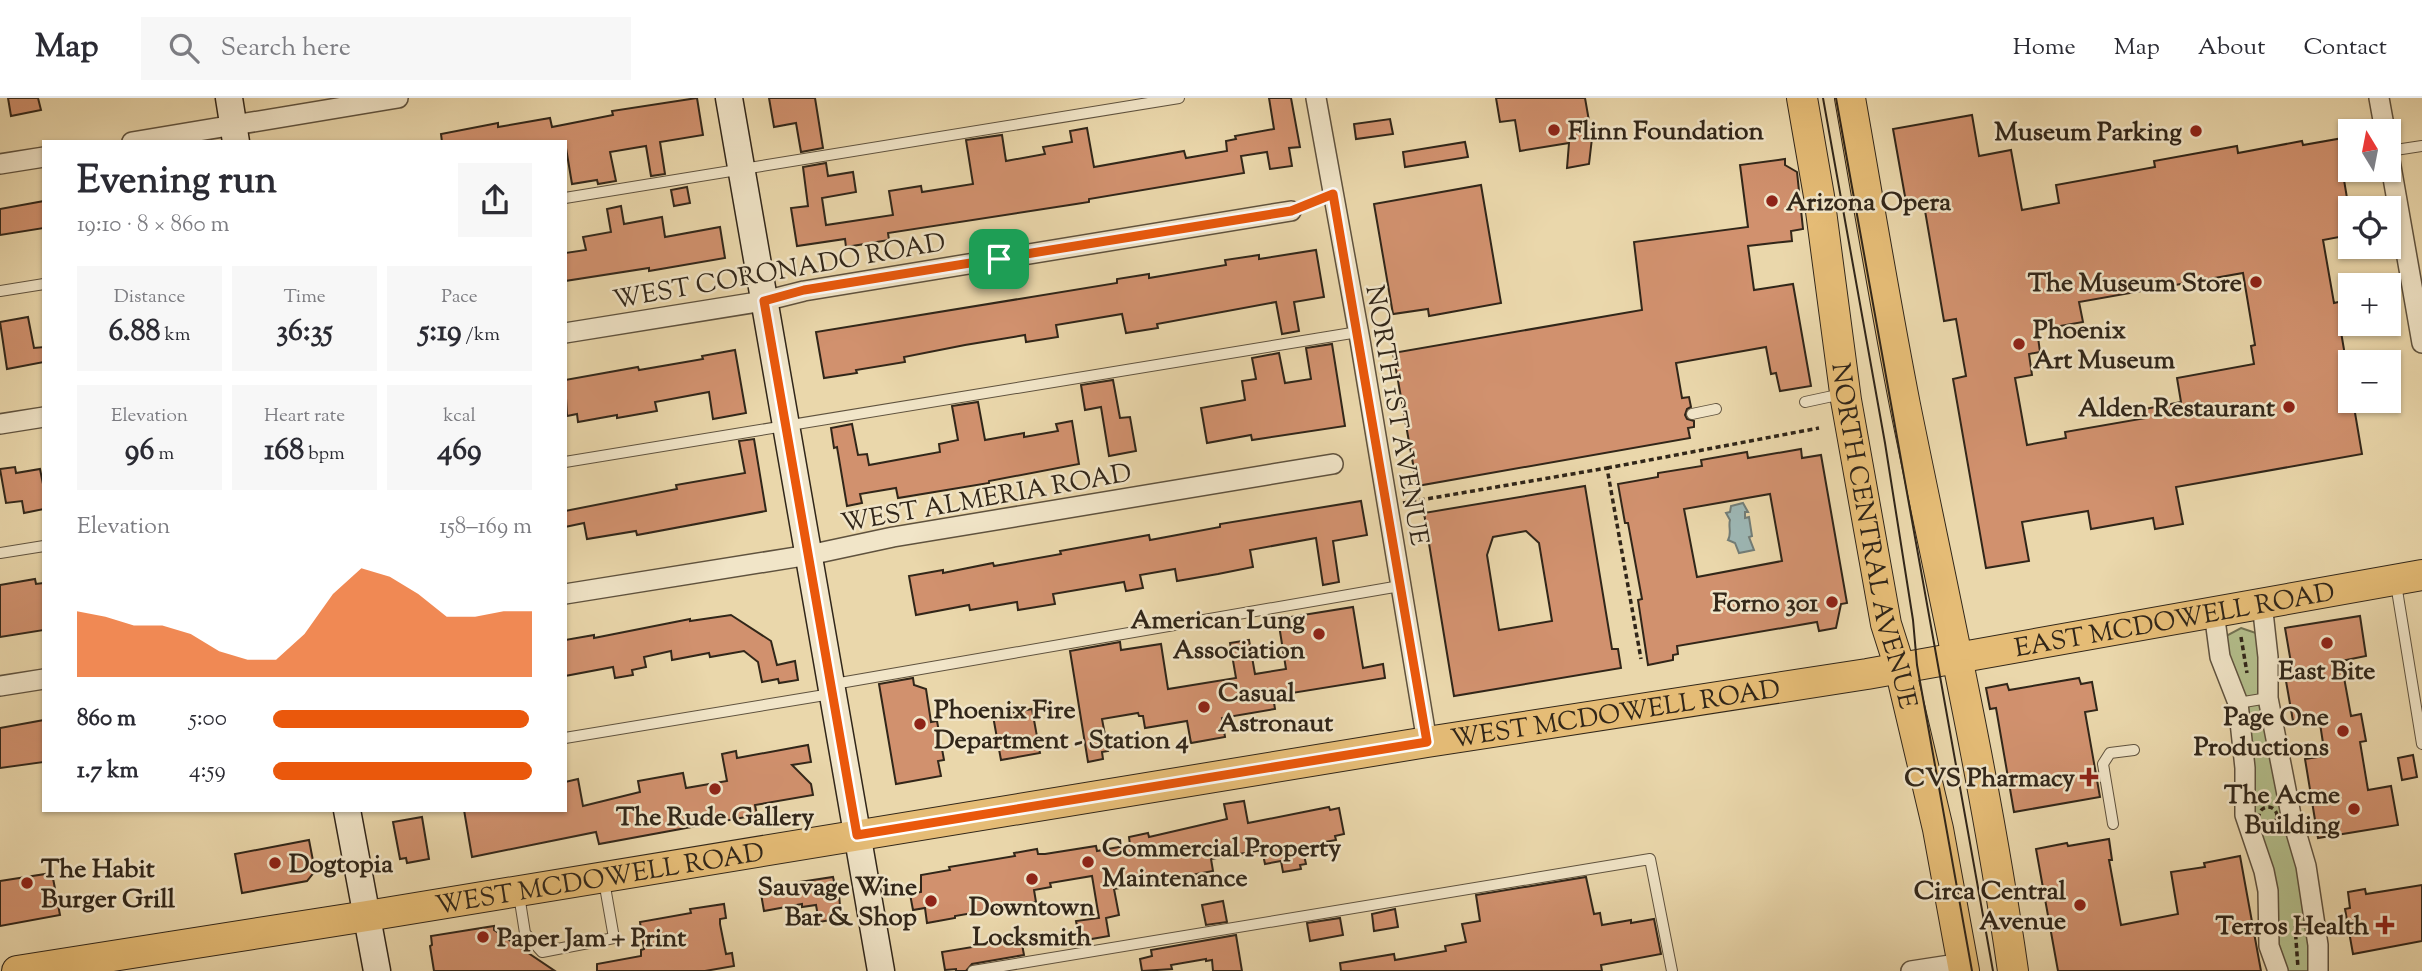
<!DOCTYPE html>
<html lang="en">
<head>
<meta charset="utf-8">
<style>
  body { margin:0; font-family:"Sorts Mill Goudy",serif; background:#f7f7f7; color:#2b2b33; height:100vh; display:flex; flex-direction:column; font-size:26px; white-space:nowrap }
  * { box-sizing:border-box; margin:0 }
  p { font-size:23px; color:#7c7c81 }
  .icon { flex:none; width:38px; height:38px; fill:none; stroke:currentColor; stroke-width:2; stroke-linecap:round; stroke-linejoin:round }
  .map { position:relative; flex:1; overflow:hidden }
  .side { position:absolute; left:42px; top:42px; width:525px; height:672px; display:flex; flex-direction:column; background:#fff; border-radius:0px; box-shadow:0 2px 5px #0004 }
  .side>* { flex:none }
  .needle { width:46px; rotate:350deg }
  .fabs { position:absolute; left:2338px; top:21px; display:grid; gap:14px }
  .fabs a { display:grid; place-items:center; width:63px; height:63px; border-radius:0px; background:#fff; box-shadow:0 2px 5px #0004; font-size:35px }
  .pin { position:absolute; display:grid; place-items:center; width:60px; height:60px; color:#fff; margin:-30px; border-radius:14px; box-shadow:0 4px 10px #0006 }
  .round { display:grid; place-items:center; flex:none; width:74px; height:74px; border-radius:0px; background:#f7f7f7 }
  .head { display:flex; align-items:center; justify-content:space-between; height:119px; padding:0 35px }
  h1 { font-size:38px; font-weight:700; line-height:52px }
  .metrics { display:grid; grid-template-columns:repeat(3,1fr); gap:10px; height:119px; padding:7px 35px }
  .metrics div { display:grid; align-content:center; border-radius:0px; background:#f7f7f7; text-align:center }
  .metrics b { font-size:30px; font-weight:700 }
  .metrics small { font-size:19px; font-weight:400 }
  .metrics p { font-size:19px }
  .chart { height:196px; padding:14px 35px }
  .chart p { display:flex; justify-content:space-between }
  .chart svg { width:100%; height:126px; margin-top:7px; fill:#ea580c; opacity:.7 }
  ul { padding:0 35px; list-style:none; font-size:23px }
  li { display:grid; grid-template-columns:112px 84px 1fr; align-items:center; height:52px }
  li i { height:18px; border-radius:9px; background:#ea580c }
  header { display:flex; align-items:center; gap:42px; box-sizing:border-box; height:98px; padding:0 35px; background:#fff; border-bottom:2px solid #e1e1e2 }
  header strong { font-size:33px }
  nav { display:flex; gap:38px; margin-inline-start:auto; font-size:24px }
  .search { width:490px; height:63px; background:#f7f7f7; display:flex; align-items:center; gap:18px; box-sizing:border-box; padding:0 24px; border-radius:0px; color:#7c7c81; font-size:26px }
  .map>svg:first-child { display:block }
  .green { fill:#b4bf8c; stroke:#727252; stroke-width:2 }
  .water { fill:#9db7b5; stroke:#727d77; stroke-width:2 }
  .building { fill:#d1916e; stroke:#312619; stroke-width:2; fill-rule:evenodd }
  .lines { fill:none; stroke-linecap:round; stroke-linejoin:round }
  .lane-casing { stroke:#5f523e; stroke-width:12 }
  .street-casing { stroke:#5f523e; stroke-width:22 }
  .secondary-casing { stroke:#312619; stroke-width:29 }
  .primary-casing { stroke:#312619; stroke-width:32 }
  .path { stroke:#312619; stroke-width:3.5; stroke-dasharray:5 3.5; stroke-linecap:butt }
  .lane { stroke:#f1e5c8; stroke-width:10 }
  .street { stroke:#f1e5c8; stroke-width:19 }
  .secondary { stroke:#f1e5c8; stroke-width:26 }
  .primary { stroke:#e5bc76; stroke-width:30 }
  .tram { stroke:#312619; stroke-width:2 }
  .route-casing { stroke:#fff; stroke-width:14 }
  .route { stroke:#ea580c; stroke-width:9 }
  .poi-dot { fill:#8f2418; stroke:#f1e5c8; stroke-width:2.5 }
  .labels { text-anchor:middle; stroke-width:5; stroke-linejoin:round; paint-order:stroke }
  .poi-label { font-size:26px; font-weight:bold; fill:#312619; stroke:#f1e5c8; text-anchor:end }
  .street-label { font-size:26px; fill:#312619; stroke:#f1e5c8 }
</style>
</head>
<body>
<header>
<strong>Map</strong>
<div class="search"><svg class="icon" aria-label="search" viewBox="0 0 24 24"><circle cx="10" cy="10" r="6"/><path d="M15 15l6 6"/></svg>Search here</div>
<nav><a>Home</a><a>Map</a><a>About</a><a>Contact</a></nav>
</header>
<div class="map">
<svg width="2422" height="873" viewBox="0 0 2422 873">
  <rect width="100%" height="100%" fill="#ead7ab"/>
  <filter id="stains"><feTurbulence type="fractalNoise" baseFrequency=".00286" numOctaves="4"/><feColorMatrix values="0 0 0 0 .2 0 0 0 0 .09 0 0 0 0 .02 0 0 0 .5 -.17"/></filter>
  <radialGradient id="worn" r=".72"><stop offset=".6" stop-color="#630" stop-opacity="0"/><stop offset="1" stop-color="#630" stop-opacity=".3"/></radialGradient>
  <polygon class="green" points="2241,530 2256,535 2261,546 2278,700 2285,732 2297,759 2312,873 2282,873 2251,723 2226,538"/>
  <path class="water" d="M1743,405L1748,414H1745V420L1749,419L1752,438L1749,439L1754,452L1739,455L1735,445L1728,442C1732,436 1728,428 1730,422L1726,415L1730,414L1731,408Z"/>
  <g class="building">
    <polygon points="8,0 38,0 41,12 11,18"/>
    <polygon points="697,0 703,37 660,44 665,76 651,78 646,48 610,54 616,83 598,86 597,82 572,86 565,44 442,44 441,36 498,25 498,29 550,20 552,29 613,17 612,13"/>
    <polygon points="769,0 815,0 823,50 801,54 796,25 774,29"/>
    <polygon points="1269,0 1291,0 1300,49 1289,50 1292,68 1270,71 1267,54 1241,58 1244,75 1089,101 1089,104 1076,106 888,135 889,142 846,149 845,141 797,148 791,110 808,108 803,69 826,65 828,78 853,74 856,94 822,100 826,127 893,117 889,93 921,88 922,94 973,86 966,42 1002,37 1006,63 1045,56 1043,49 1072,44 1070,33 1087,30 1094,69 1184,53 1186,60 1227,53 1226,43 1236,41 1235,38 1274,31"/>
    <polygon points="1496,0 1585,0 1592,40 1589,66 1567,70 1569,45 1520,53 1515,22 1500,24"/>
    <path d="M1972,17L1979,58L2011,52L2022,112L2059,105L2056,87L2155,69L2154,63L2237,48L2238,55L2302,43L2303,47L2343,40L2348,68L2342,70L2350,118V137L2323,142L2334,205L2343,203L2348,227L2340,228L2350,287V303H2353L2362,356L2176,389L2183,426L2155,431L2153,420L2091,431L2088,413L2022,424L2029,463L1986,470L1953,281L1966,278L1956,221L1944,223L1923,101L1906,104L1893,31ZM2243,175L2255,247L2251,248L2254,266L2177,280L2181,304L2145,311L2146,320L2065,334L2066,340L2027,347L2015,280L2032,277L2029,256L2040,254L2037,232L2083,224L2079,204Z"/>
    <polygon points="1390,21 1393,36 1356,41 1354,26"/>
    <polygon points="1465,44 1468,59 1405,69 1403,54"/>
    <polygon points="1785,61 1785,67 1797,74 1803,131 1791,133 1792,143 1748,148 1754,192 1793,186 1811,288 1780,293 1776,275 1771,276 1766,249 1676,265 1682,300 1689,299 1691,309 1687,311 1685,317 1687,321 1694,323 1694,329 1688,330 1690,340 1417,388 1393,255 1642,212 1634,144 1748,129 1740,67"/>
    <polygon points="1481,87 1501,205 1429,218 1428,211 1393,216 1374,106"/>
    <polygon points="687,89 690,105 674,108 671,92"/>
    <polygon points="44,103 44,130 0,137 0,111"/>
    <polygon points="621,108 624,126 662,119 665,139 720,129 725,160 649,173 649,170 565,183 565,155 586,152 583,139 611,134 607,111"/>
    <polygon points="1316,152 1324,199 1294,204 1299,233 1282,236 1276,204 1157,226 1158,230 1126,235 1122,216 1056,227 1058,239 1026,244 1025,237 965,247 904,259 905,264 856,272 857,275 824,280 816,234 1117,185 1117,181 1149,176 1149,180 1226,167 1225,162 1259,157 1259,161"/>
    <polygon points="28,219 34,250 44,249 44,264 7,271 0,224"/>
    <polygon points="1332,246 1345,328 1252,342 1251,337 1207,345 1201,310 1245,302 1242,283 1256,281 1252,260 1279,255 1285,285 1311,281 1306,250"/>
    <polygon points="735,252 746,315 713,321 709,294 655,304 657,313 617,320 617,317 578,324 577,316 567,318 565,282 638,269 639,272 703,261 702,258"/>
    <polygon points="1113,282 1120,320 1130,319 1136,353 1109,358 1101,309 1085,312 1081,287"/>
    <polygon points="978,304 985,342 1024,335 1024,339 1058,333 1056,326 1072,323 1079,366 989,383 989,385 898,400 896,390 860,396 862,405 847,408 837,349 834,350 831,330 852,326 858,357 867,356 869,367 940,354 939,346 958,342 952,308"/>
    <polygon points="754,341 766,413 637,437 636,433 587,441 584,425 565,429 565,413 677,391 676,387 745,375 739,343"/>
    <path d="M1801,351L1802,360L1821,357L1847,505L1841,506L1836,530L1819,533L1817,524L1677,548L1678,556L1673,557V562L1648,567L1638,502L1642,501L1628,425H1625L1618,386L1658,379V375L1702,368L1701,362L1747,354L1748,360ZM1770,396L1782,463L1697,479L1684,411Z"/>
    <polygon points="15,369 16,375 40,371 44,391 44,411 24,415 22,403 6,405 0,371"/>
    <path d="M1585,388L1612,551H1618L1621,570L1454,598L1424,415ZM1526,433L1539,445L1552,523L1499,532L1487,457L1493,439Z"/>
    <polygon points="1361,403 1367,437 1333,443 1339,484 1323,487 1316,440 1250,452 1253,469 1218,476 1177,483 1175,471 1140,477 1143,490 1126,493 1124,484 1053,496 1055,506 1018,512 1017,504 970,512 969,507 916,517 909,478 943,472 943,475 993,465 994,468 1061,456 1060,453 1149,437 1150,442 1220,429 1220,426"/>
    <polygon points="35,481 36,486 44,485 44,532 0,539 0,487"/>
    <polygon points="1353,509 1363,570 1383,566 1385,580 1273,598 1275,611 1222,620 1225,639 1191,645 1187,623 1145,630 1143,618 1139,618 1138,615 1102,621 1108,653 1102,654 1103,661 1088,664 1070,553 1120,544 1121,552 1161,546 1168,591 1236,580 1230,545 1249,542 1255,576 1286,571 1278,521"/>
    <polygon points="731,517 771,543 777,567 795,563 798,582 779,585 778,581 762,584 758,564 744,553 710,559 709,555 672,562 671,553 644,559 646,569 632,572 633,577 615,580 613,569 565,578 565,542 594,537 594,540 690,521 690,523"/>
    <polygon points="2360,518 2366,558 2341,563 2351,618 2361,616 2366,643 2360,644 2368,692 2391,688 2398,727 2318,740 2305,661 2325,658 2319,619 2293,623 2286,583 2294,582 2285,530"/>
    <polygon points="913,580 914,587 926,591 931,624 937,623 944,662 938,663 941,678 896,686 879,586"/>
    <polygon points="2079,580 2081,586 2092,584 2097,612 2085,614 2100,699 2014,714 1996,610 1990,611 1986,590 2007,586 2009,592"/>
    <polygon points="1032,611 1040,655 1001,662 993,618"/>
    <polygon points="44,622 44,664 0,670 0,630"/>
    <polygon points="808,647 811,664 792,667 811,686 813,697 755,707 757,717 599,746 596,734 472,759 464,712 565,712 565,684 578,681 583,708 640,694 638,683 683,675 686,690 727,683 722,656 736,653 737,660"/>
    <polygon points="2413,657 2417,679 2402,682 2398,660"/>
    <polygon points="1244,703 1248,725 1329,709 1330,712 1339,710 1344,736 1335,738 1336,742 1302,748 1306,766 1300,767 1301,771 1283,774 1281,763 1265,766 1262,752 1211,761 1213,773 1114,791 1119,817 1106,820 1109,838 1080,843 1076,823 1099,820 1092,778 1050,785 1051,789 1034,792 1036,804 955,818 955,820 927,825 925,810 913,812 910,796 921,794 921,777 950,772 949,769 1015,758 1014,755 1037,751 1038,756 1045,756 1096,748 1097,753 1130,747 1129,739 1148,735 1149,739 1227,721 1224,706"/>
    <polygon points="422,719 429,761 407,765 406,760 400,761 393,724"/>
    <polygon points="2109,741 2112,762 2109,762 2121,827 2178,816 2171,774 2205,769 2204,765 2240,758 2261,873 2058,873 2036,751 2067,745 2068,748"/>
    <polygon points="309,742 315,773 307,783 242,795 235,756"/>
    <polygon points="52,775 60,817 0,828 0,783"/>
    <polygon points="833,779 837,796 839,796 841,820 819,824 816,807 802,809 802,806 764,813 760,790"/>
    <polygon points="1586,779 1594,816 1600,815 1602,827 1631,822 1631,825 1654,821 1661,856 1601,867 1602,873 1341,873 1340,865 1394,856 1395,862 1446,853 1445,848 1466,844 1462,826 1480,823 1476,797"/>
    <polygon points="2422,787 2422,843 2353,856 2345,811 2350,810 2348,794 2365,791 2366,796"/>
    <polygon points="1223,803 1227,824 1206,827 1202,807"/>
    <polygon points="724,806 726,820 720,821 720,826 726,856 732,855 734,868 705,873 597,873 597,866 641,858 641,852 644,851 640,824 691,815 690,811"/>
    <polygon points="1395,811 1398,829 1374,833 1372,816"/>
    <polygon points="1340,820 1343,837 1310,843 1307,825"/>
    <polygon points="494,828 494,832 555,873 434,873 430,848 432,847 431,838"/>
    <polygon points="1236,837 1242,873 1213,873 1212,862 1206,863 1206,861 1171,867 1172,871 1142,873 1140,861 1152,858 1151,852"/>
    <polygon points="1021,841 1024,857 972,866 966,873 956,873 956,871 945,872 942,854"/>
  </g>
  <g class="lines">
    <g class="lane-casing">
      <g id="lane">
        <polyline points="2389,53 2422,48"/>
        <polyline points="565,100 1179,0"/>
        <polyline points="0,193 44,186"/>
        <polyline points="1805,304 1842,296"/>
        <polyline points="1692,316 1716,311"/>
        <polyline points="565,364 1358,234"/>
        <polyline points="0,455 44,448"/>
        <polyline points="2396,486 2422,646"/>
        <polyline points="834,586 1400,488"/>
        <polyline points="2238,605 2268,600"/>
        <polyline points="565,640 831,596"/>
        <polyline points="2113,726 2103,666 2110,655 2134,652"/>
        <polyline points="519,797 525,835 542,854 614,840 604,783"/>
        <polyline points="973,873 1650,761 1672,873"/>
      </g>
    </g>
    <g class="street-casing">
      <g id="street">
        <polyline points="1316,0 1360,242 1427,644"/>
        <polyline points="2379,0 2385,33"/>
        <polyline points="132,44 398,0"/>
        <polyline points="2389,57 2422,245"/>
        <polyline points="0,66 44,59"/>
        <polyline points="565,235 764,203 804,193 1291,113"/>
        <polyline points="0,326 44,319"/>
        <polyline points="565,496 809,457 893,439 1333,366"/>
        <polyline points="2262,505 2268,559 2268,600 2291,717 2306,768 2318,847 2318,873"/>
        <polyline points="2214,514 2220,559 2238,605 2245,670 2245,717 2264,773 2268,793 2269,848 2278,873"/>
        <polyline points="0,588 44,581"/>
        <polyline points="1911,873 1963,865"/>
      </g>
    </g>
    <g class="secondary-casing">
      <g id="secondary">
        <polyline points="229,0 236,44"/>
        <polyline points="729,0 881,873"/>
        <polyline points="347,712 377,873"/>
      </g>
    </g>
    <g class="primary-casing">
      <g id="primary">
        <path id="s1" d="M1802,0L1819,98L1846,302L1886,526L1900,570L1938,731L1964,873"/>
        <path d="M1850,0C1868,102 1885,205 1905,307C1943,495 1986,683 2013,873"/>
        <path id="s2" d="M17,873L367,818L1427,644L1867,576L2422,477"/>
      </g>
    </g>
    <g class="path">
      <polyline points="1607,370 1819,330"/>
      <polyline points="1403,405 1607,370 1641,561"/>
      <polyline points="2241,539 2247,575"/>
      <circle cx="2268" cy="718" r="9"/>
      <polyline points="2295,828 2298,870"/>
    </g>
    <use href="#lane" class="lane"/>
    <use href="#street" class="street"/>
    <use href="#secondary" class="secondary"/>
    <use href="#primary" class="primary"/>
    <g class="tram">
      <polyline points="1823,0 1885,345 1913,522 1917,567 1972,873"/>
      <polyline points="1836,0 1993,873"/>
    </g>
  </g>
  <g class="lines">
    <g class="route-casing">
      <polygon id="route" points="1333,96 1427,644 857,737 764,203 804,192 1291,113"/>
    </g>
    <use href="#route" class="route"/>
  </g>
  <g class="poi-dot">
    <circle cx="1554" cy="32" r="7"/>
    <circle cx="2196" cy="33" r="7"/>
    <circle cx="1772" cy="103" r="7"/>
    <circle cx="2256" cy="184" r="7"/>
    <circle cx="2019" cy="246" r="7"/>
    <circle cx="2289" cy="309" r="7"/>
    <circle cx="1832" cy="504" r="7"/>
    <circle cx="1319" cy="536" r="7"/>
    <circle cx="2327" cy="545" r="7"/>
    <circle cx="1204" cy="609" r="7"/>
    <circle cx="920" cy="626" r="7"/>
    <circle cx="2343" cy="633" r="7"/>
    <path d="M2085.5 668.5h7v7h7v7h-7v7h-7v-7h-7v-7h7z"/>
    <circle cx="715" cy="691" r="7"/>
    <circle cx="2354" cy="711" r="7"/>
    <circle cx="1088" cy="764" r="7"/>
    <circle cx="275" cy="765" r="7"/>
    <circle cx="1032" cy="781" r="7"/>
    <circle cx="27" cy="785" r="7"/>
    <circle cx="931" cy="803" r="7"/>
    <circle cx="2080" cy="807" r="7"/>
    <path d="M2381.5 816.5h7v7h7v7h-7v7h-7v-7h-7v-7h7z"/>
    <circle cx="483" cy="839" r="7"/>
  </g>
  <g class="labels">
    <g class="poi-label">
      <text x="1568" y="41" text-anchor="start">Flinn Foundation</text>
      <text x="2182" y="42">Museum Parking</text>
      <text x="1786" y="112" text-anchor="start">Arizona Opera</text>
      <text x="2242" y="193">The Museum Store</text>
      <text x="2033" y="240" text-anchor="start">Phoenix<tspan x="2033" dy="30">Art Museum</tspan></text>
      <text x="2275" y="318">Alden Restaurant</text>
      <text x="1818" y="513">Forno 301</text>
      <text x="1305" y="530">American Lung<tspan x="1305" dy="30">Association</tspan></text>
      <text x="2327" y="581" text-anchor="middle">East Bite</text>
      <text x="1218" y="603" text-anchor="start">Casual<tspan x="1218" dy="30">Astronaut</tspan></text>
      <text x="934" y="620" text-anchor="start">Phoenix Fire<tspan x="934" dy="30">Department - Station 4</tspan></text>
      <text x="2329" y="627">Page One<tspan x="2329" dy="30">Productions</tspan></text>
      <text x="2075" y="688">CVS Pharmacy</text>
      <text x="2340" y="705">The Acme<tspan x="2340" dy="30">Building</tspan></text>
      <text x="715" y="727" text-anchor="middle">The Rude Gallery</text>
      <text x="1102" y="758" text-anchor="start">Commercial Property<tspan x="1102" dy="30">Maintenance</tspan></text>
      <text x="289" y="774" text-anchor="start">Dogtopia</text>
      <text x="41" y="779" text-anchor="start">The Habit<tspan x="41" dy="30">Burger Grill</tspan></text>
      <text x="917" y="797">Sauvage Wine<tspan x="917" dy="30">Bar &amp; Shop</tspan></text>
      <text x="2066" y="801">Circa Central<tspan x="2066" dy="30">Avenue</tspan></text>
      <text x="1032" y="817" text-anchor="middle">Downtown<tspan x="1032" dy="30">Locksmith</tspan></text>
      <text x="2369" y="836">Terros Health</text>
      <text x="497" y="848" text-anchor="start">Paper Jam + Print</text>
    </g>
    <g class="street-label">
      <text transform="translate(779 172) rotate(-10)" y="9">WEST CORONADO ROAD</text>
      <text transform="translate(1398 317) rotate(80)" y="9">NORTH 1ST AVENUE</text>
      <text transform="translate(986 399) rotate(-10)" y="9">WEST ALMERIA ROAD</text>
      <text dy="9" stroke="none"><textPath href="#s1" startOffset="444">NORTH CENTRAL AVENUE</textPath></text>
      <text dy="9" stroke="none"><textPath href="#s2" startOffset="2186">EAST MCDOWELL ROAD</textPath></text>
      <text dy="9" stroke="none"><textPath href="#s2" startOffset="1619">WEST MCDOWELL ROAD</textPath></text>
      <text dy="9" stroke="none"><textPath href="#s2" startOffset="590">WEST MCDOWELL ROAD</textPath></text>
    </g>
  </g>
  <rect width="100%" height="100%" filter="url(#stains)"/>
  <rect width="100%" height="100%" fill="url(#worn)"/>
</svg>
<div class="fabs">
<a><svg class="needle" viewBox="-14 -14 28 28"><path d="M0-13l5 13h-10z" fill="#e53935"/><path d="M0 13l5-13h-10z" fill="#7c7c81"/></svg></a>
<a><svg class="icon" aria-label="locate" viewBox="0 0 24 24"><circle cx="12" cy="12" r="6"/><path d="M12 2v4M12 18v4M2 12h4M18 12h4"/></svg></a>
<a>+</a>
<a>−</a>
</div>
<div class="pin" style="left:999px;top:161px;background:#1e9e55"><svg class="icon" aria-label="arrive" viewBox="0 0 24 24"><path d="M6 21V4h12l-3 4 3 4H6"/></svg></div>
<section class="side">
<div class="head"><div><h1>Evening run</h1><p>19:10 · 8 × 860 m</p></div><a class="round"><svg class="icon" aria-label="share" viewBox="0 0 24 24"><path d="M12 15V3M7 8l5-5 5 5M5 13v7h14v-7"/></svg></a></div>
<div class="metrics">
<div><p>Distance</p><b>6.88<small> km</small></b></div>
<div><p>Time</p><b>36:35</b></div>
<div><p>Pace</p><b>5:19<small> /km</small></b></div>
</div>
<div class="metrics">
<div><p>Elevation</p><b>96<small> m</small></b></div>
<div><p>Heart rate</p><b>168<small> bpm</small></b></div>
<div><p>kcal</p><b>469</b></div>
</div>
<div class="chart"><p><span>Elevation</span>158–169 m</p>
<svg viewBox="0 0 160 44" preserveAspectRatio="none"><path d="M0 44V21L10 23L20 26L30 26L40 29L50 35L60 38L70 38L80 29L90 15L100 6L110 9L120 15L130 23L140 23L150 21L160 21V44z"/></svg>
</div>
<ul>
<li><b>860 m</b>5:00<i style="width:99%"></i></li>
<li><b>1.7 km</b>4:59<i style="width:100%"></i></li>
</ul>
</section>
</div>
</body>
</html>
